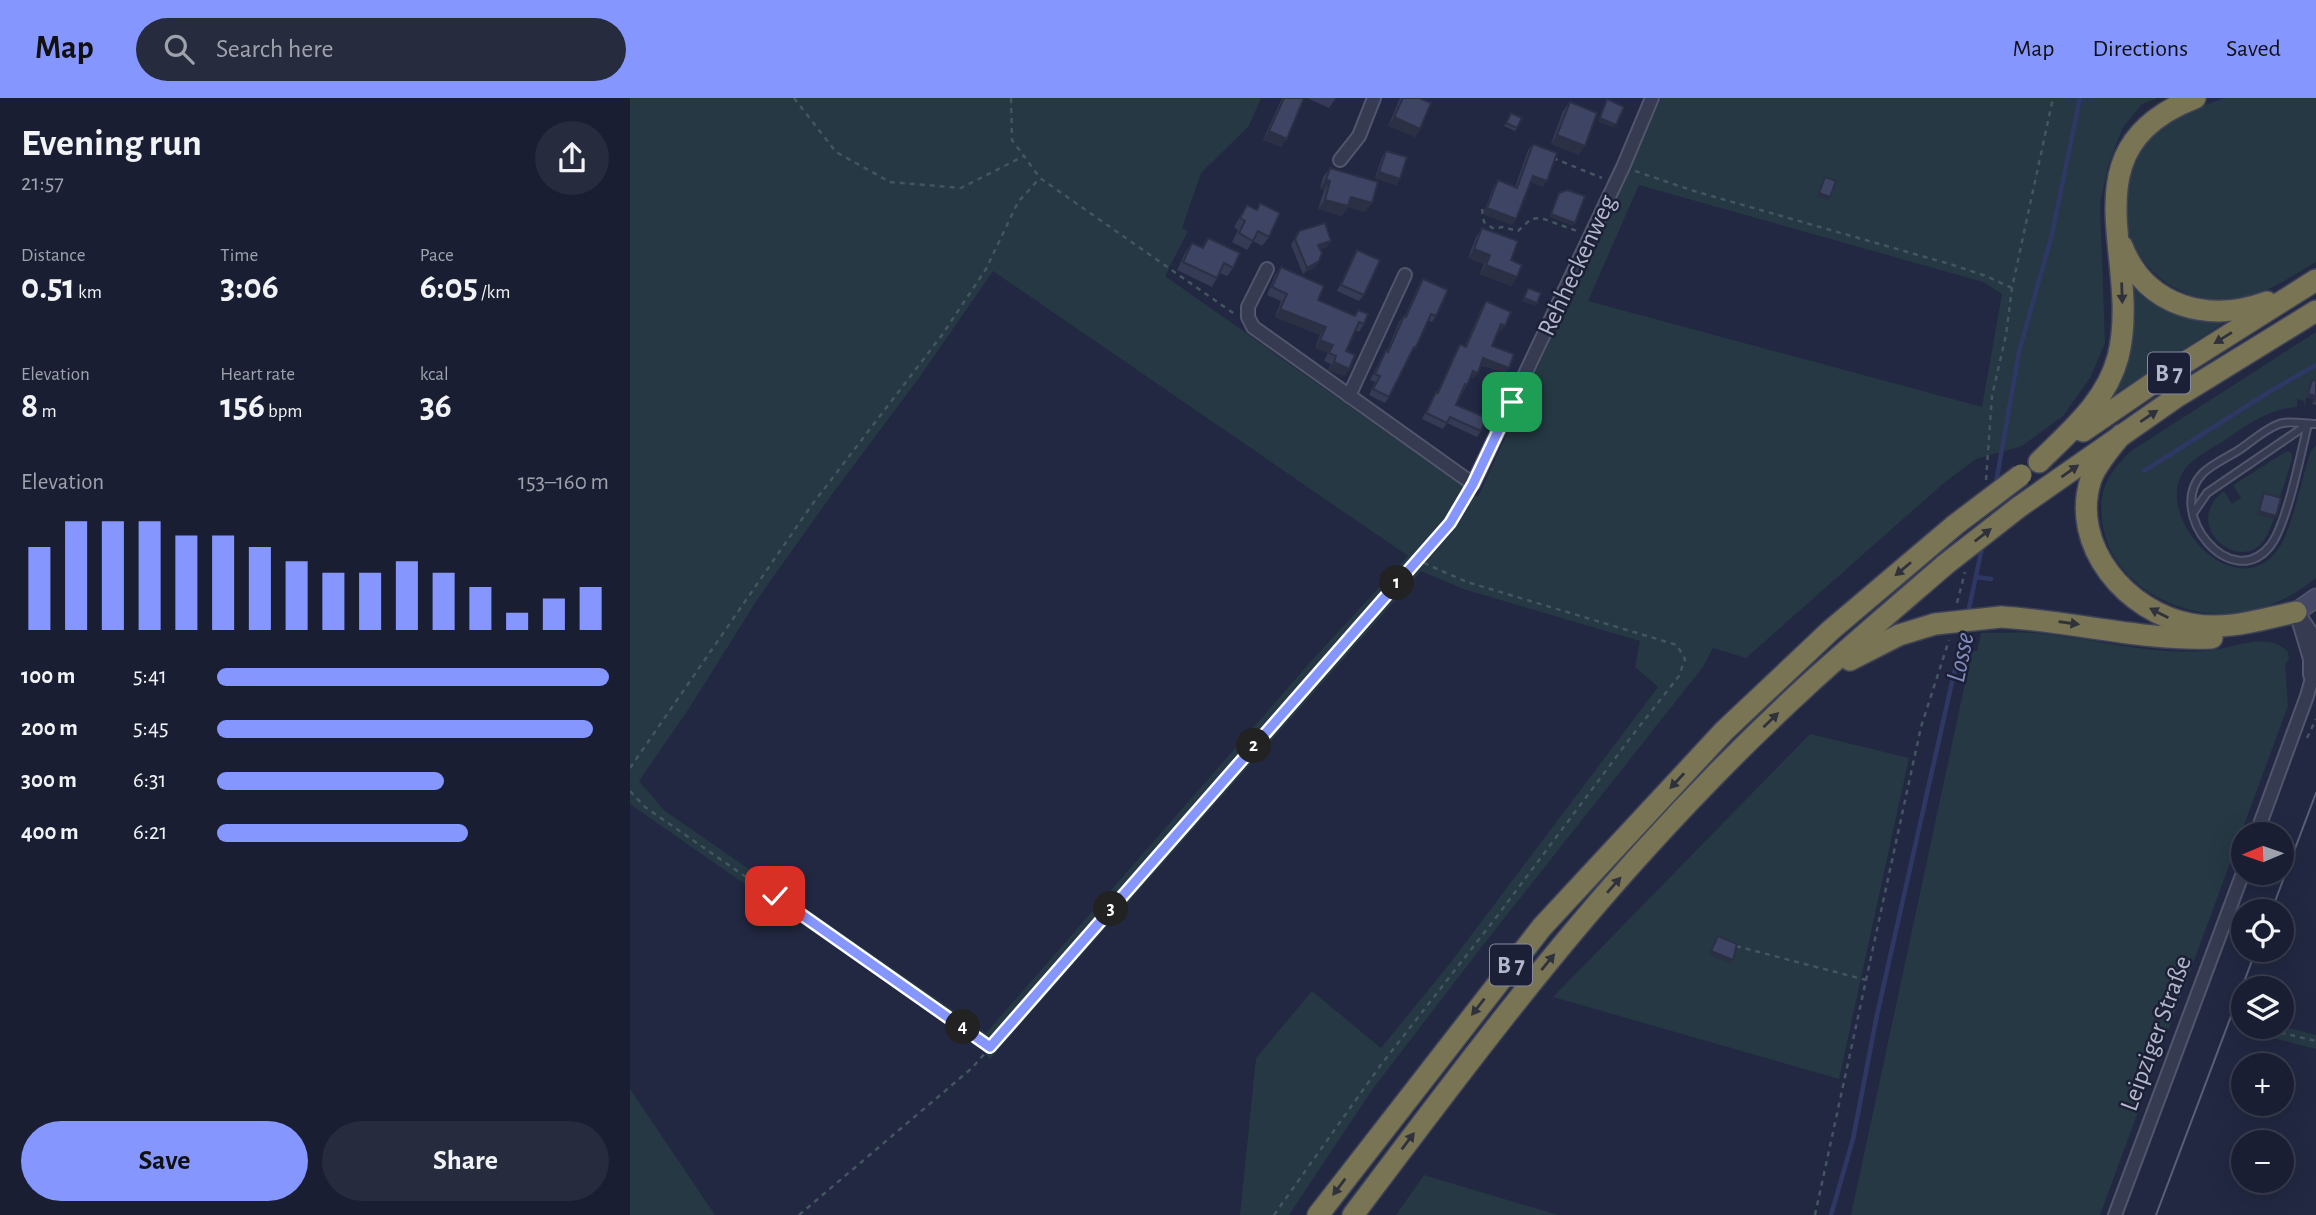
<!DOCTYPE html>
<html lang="en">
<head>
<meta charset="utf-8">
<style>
  body { margin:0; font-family:"Alegreya Sans",sans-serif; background:#272b3e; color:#f1f3f6; height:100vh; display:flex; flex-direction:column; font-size:26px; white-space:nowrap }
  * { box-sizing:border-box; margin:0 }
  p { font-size:23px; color:#9fa2ac }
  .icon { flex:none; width:38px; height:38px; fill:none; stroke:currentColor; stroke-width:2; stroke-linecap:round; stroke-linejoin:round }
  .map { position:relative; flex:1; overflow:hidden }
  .side { display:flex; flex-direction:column; background:#1a1e32; width:630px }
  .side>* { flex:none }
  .needle { width:46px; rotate:268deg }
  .buttons { position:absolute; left:1601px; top:724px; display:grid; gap:14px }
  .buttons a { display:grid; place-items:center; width:63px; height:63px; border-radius:50%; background:#1a1e32; box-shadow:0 7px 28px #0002,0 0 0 2px #383c4d; font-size:35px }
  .pin { position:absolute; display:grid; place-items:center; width:60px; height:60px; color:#fff; margin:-30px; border-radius:14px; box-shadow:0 4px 10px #0006 }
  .km { position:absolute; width:35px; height:35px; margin:-18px; border-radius:50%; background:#222; color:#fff; font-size:19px; line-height:35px; text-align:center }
  .round { display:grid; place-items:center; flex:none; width:74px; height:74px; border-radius:37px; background:#272b3e }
  .summary { display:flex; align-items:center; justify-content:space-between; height:119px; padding:0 21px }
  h1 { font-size:38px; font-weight:700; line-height:52px }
  .metrics { display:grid; grid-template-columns:repeat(3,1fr); gap:10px; height:119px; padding:7px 21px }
  .metrics div { display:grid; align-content:center }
  .metrics b { font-size:35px; font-weight:700 }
  .metrics small { font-size:19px; font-weight:400 }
  .metrics p { font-size:19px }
  .chart { height:196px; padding:14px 21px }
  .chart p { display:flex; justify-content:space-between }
  .chart svg { width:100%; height:126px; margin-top:7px; stroke:#8696ff; stroke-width:6 }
  .cta { display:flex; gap:14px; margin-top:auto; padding:14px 21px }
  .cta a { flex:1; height:80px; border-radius:42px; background:#8696ff; color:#111; font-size:28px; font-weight:700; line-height:80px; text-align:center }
  .cta a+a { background:#272b3e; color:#f1f3f6 }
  ul { padding:0 21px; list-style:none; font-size:23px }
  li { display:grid; grid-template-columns:112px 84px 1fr; align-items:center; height:52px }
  li i { height:18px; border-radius:9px; background:#8696ff }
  header { display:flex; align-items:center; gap:42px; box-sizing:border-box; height:98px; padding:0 35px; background:#8696ff; color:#111 }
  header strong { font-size:33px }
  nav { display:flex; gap:38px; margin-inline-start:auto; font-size:24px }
  .search { width:490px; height:63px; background:#272b3e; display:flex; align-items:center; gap:18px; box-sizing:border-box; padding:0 24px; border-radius:38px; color:#9fa2ac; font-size:26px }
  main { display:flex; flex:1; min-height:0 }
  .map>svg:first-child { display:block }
  .green { fill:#253843; fill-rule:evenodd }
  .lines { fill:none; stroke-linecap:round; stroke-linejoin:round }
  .stream { stroke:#2f3865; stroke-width:4.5 }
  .lane-casing { stroke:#52566c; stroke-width:10 }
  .street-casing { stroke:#52566c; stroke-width:16 }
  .secondary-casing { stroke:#52566c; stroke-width:21 }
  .highway-casing { stroke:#3f4359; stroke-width:24 }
  .path { stroke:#435560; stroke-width:2.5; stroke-dasharray:5 5; stroke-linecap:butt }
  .lane { stroke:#373b52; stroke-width:6 }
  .street { stroke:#373b52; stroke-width:12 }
  .secondary { stroke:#454865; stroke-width:18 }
  .highway { stroke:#797453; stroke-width:21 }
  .tram { stroke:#595e79; stroke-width:2 }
  .highway-bridge-casing { stroke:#3f4359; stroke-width:24; stroke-linecap:butt }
  .highway-bridge { stroke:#797453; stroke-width:21 }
  .wall { fill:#353a55 }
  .shaded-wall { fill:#2b3045 }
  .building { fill:#3e4463; stroke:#2b3045; stroke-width:2 }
  .oneway { fill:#2f313d }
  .route-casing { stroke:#fff; stroke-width:14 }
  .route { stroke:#8696ff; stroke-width:9 }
  .labels { text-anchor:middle; stroke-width:5; stroke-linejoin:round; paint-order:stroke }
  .shield { fill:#1c2037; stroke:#868a9f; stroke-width:2 }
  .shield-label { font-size:24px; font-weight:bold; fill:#b4b7cc }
  .street-label { font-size:26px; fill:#b4b7cc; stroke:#1c2037 }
  .water-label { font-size:28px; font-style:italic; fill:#808abb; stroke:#1c2037 }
</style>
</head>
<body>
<header>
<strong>Map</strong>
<div class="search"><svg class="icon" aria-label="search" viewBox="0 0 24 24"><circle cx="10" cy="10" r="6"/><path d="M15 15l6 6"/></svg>Search here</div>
<nav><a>Map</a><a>Directions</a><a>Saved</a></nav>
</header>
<main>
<section class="side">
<div class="summary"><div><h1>Evening run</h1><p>21:57</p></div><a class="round"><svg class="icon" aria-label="share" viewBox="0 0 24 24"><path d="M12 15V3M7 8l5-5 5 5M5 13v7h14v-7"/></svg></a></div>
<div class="metrics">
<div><p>Distance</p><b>0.51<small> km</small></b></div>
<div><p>Time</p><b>3:06</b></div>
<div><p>Pace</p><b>6:05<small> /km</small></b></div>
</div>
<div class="metrics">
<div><p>Elevation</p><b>8<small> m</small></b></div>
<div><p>Heart rate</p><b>156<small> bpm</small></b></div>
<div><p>kcal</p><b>36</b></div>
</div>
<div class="chart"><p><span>Elevation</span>153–160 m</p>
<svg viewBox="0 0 160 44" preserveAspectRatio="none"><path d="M5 44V15M15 44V6M25 44V6M35 44V6M45 44V11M55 44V11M65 44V15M75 44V20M85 44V24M95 44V24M105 44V20M115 44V24M125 44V29M135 44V38M145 44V33M155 44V29"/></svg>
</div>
<ul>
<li><b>100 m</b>5:41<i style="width:100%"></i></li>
<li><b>200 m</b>5:45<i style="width:96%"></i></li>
<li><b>300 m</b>6:31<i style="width:58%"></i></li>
<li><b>400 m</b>6:21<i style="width:64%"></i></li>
</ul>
<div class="cta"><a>Save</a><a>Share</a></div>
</section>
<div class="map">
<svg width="1686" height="1117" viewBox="0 0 1686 1117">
  <rect width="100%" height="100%" fill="#222842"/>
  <g class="green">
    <path d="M0,0H631L619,28L571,75L552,130L558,133L535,178L848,399L1031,0H1528L1512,6L1492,31L1478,68L1470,106L1475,245L1460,280L1433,318L1392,348L1346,361L1315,384L1116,560L1083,550L1073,569L857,842L742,992L659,1117H610L626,960L682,893L751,950L821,864L1028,589L1005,569L1010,543L833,491L791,473L360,961L350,950L0,706ZM1009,87L1353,184L1372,196L1352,309L958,203ZM363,173L778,458L684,560L356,935L35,713L9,683L58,612L129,499L203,395L289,280Z"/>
    <path d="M1594,0H1686V164C1663,178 1640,193 1614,200C1595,205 1575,202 1556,195C1488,168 1474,83 1527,32C1545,15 1571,9 1594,0Z"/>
    <polygon points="1506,177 1601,220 1474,303 1494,188"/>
    <path d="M1686,234V287L1680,285L1674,309V303L1667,301V309C1641,310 1616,327 1595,342C1582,351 1561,360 1553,374C1524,419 1603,508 1647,453C1662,433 1672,378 1681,353L1686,347V480C1664,498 1638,511 1609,515C1551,522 1485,489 1473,429C1467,394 1476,377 1501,353Z"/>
    <path d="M1657,353L1661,354L1662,361L1649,403L1627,416L1644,421C1640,429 1637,440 1631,446C1604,473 1552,425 1594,393L1602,406L1611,400L1603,387Z"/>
    <path d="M1351,535C1369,535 1387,534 1405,535C1462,540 1518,557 1576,553C1602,551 1638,532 1658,554L1659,561L1655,567L1658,608L1470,1117H1221L1342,553H1347Z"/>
    <polygon points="1180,636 1279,660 1209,981 923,899"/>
    <polygon points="1652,928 1686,937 1686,951 1631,937 1634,929"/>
    <polygon points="0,991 85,1117 0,1117"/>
    <polygon points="794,1077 928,1117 766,1117"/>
  </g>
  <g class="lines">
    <g class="stream">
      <polyline points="1514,373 1639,294 1686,267"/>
      <polyline points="1366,385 1389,254 1422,136 1450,0"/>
      <polyline points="1346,479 1361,481"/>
      <polyline points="1338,515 1353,445"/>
      <polyline points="1201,1117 1223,1041 1247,917 1334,531"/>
    </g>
    <g class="lane-casing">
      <g id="lane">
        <path d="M1678,326C1671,354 1657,427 1640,448C1602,496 1534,415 1573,375C1582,366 1598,359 1609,352C1621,344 1635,331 1649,326C1659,322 1675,326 1686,326"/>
        <polyline points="1564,414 1577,395 1678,326"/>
      </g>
    </g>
    <g class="street-casing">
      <g id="street">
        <polyline points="710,62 729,38 744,0"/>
        <polyline points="637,171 618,209 618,219 623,229 843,386 993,69 1022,0"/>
        <polyline points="719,298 775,177"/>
        <polyline points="1666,514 1680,561 1680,577"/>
        <polyline points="1670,518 1681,534 1686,559"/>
        <polyline points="1626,737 1677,598 1686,566"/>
        <polyline points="1485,1117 1614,772"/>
      </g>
    </g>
    <g class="secondary-casing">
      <polyline id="secondary" points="1666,514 1686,500"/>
    </g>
    <g class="highway-casing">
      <g id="highway">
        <path d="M1492,148C1516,210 1580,225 1637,204"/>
        <polyline points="1453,333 1529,281 1686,182"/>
        <path d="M1491,337C1480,351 1467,365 1461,381C1439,448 1498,515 1561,526C1598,533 1631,521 1666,514"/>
        <path d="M1409,364C1440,333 1476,304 1488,259C1513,161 1432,52 1565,0"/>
        <polyline points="1389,409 1548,298 1686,213"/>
        <path d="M1371,519C1442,523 1512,543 1582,540"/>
        <polyline points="1220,562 1269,537 1305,526"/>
        <polyline points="688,1117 912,829 1094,633 1201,532 1325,427"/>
        <path d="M723,1117C815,995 907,871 1010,757C1064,697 1121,639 1181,584C1225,544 1271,505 1316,466"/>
      </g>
    </g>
    <g class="path">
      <polyline points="164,0 206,54 260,84 331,90 394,58 410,80 606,217"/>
      <polyline points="381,0 382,42 394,58"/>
      <polyline points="923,60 972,80"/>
      <polyline points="1005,73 1064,93 1323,167 1356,178 1382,190"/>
      <polyline points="852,111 854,124 864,131 872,129 888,133 901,121 911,120 947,133"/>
      <polyline points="1356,382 1362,298 1376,237 1382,190 1423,0"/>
      <polyline points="1327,505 1335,474"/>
      <polyline points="1677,640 1686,621"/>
      <polyline points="0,670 181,408 312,237 356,171 388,104 410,80"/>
      <polyline points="0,693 15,709 360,948"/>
      <polyline points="1106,848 1236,882"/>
      <polyline points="1631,930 1686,943"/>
      <polyline points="169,1117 342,970 820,425 836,398"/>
      <polyline points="644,1117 750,968 868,817 1001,639 1049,578 1055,561 1047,547 837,484 787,462"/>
      <polyline points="1185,1117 1291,629 1319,542"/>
    </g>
    <use href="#lane" class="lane"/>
    <use href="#street" class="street"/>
    <use href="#secondary" class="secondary"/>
    <use href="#highway" class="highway"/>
    <g class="tram">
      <polyline points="1641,814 1686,695"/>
      <polyline points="1526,1117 1626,852"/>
    </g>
    <g class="highway-bridge-casing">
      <g id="highway-bridge">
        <polyline points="1325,427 1391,377"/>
        <polyline points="1316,466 1389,409"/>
        <polyline points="1305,526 1371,519"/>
      </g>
    </g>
    <use href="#highway-bridge" class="highway-bridge"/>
  </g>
  <g class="wall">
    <polygon points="652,0 674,0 651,49 633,42"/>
    <polygon points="677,0 706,0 699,10"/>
    <polygon points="770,0 792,0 790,31 785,39 758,28"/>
    <polygon points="940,4 949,57 921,46 933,13"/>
    <polygon points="881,15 887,30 885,33 874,28"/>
    <polygon points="903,46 913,89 901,84 886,121 882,127 853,116 864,88 868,82 885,89 898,52"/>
    <polygon points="756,53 770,81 766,87 745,80 752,59"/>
    <polygon points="700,70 735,114 718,109 712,118 688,111 694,92 690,91 693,79"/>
    <polygon points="630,105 639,139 632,148 623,143 617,152 602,144 608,132 604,129 617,107 626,112"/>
    <polygon points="852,130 881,162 887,179 881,188 850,176 854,166 838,160 846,139"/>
    <polygon points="669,133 697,149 690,151 689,163 685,169 673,176 661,147"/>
    <polygon points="578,140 603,170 597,178 590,175 582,189 547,172 556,153 562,145 572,149"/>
    <polygon points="727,152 734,197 729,203 707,193 723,158"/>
    <polygon points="651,169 688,202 724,218 728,212 734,226 729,234 725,232 716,253 719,271 714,278 698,272 701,266 694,263 698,255 685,250 690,237 645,219 651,203 637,197 645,177"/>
    <polygon points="793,181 806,218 802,224 798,222 786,249 781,255 759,299 755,305 739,297 745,284 740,282 752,259 757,253 769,224 774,218 775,218 789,187"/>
    <polygon points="856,203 871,233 868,232 862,248 879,270 875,275 851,267 844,280 841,279 826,307 851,333 847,339 817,325 813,331 792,321 802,300 806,294 807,295 826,252 830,246 835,248 852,209"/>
    <polygon points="1682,282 1686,283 1686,307 1682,306 1684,301 1676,299 1680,285"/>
  </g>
  <g class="shaded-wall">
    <polygon points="764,19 790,31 785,39 758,28"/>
    <polygon points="970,20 986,27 984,30 967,23"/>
    <polygon points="639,33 657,41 651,49 633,42"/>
    <polygon points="927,37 955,48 949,57 921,46"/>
    <polygon points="749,74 770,81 766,87 745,80"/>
    <polygon points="903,78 917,83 913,89 899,84"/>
    <polygon points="696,82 700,83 694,92 690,91"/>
    <polygon points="1189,95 1200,99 1198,102 1187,98"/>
    <polygon points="721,99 742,105 735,114 718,109 712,118 688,111 695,102"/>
    <polygon points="857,110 886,121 882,127 853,116"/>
    <polygon points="921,116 945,125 943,128 919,119"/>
    <polygon points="701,143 697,149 684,154 688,147"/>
    <polygon points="844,151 860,157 854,166 838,160"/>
    <polygon points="689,163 685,169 673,176 677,170"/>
    <polygon points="856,167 887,179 881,188 850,176"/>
    <polygon points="894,200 907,205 905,208 892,203"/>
    <polygon points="650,211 696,229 690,237 645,219"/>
    <polygon points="871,226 875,228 871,233 867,232"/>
    <polygon points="690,242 703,247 698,255 685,250"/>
    <polygon points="853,260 879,270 875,275 850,266"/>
    <polygon points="704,264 719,271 714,278 698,272"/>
    <polygon points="843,273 848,275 844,280 839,278"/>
    <polygon points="1678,296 1686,298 1684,301 1676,299"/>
    <polygon points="1629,413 1646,418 1644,421 1627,416"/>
    <polygon points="1081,853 1103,862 1101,866 1079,857"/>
  </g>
  <g class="building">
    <polygon points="654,0 674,0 657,41 639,33"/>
    <polygon points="773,0 792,0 791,1 801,5 790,31 764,19"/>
    <polygon points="977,1 994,9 986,27 970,20"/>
    <polygon points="940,4 967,15 955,48 927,37"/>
    <polygon points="881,15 892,20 887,30 876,25"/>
    <polygon points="903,46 927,55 917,83 903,78 886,121 857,110 868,82 887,90"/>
    <polygon points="756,53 777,59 770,81 749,74"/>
    <polygon points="700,70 748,84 742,105 721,99 718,108 695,102 700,83 696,82"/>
    <polygon points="1195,79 1206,83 1200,99 1189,95"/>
    <polygon points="937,92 955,98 945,125 921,116 929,95"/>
    <polygon points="630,105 650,115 639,139 628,133 623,143 609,135 615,123 610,120 617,107 627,112"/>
    <polygon points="695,125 701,143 688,147 692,155 689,163 677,170 665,141 669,133"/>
    <polygon points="852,130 888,143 881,162 892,167 887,179 856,167 860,157 844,151"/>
    <polygon points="578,140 610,155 603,170 594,165 587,180 553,164 562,145 573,150"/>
    <polygon points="727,152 750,162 734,197 711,187"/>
    <polygon points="651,169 694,188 688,202 725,218 728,212 738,216 734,226 729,224 716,253 725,257 719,271 704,264 706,258 699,255 703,247 690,242 696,229 650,211 657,196 642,189"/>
    <polygon points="793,181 818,192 806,218 801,216 786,249 784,249 759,299 743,291 750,278 745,276 756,252 758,254 774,218 776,219"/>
    <polygon points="898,190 911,195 907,205 894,200"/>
    <polygon points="856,203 881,214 875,228 871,226 862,248 884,256 879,270 853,260 848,275 843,273 837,287 835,286 826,307 857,320 851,333 820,319 817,325 796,315 806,294 808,295 830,246 836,249"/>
    <polygon points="1682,282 1686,283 1686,303 1685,303 1686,298 1678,296"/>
    <polygon points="1634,395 1651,400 1646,418 1629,413"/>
    <polygon points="1088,838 1107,846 1103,862 1081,853"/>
  </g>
  <defs><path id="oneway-solid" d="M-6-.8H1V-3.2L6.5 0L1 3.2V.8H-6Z" transform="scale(1.75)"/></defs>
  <g class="oneway">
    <use href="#oneway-solid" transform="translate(1492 195) rotate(88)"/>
    <use href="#oneway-solid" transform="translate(1593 240) rotate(148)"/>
    <use href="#oneway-solid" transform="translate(1519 318) rotate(-34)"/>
    <use href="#oneway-solid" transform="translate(1440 373) rotate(-35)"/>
    <use href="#oneway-solid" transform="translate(1353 437) rotate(-38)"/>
    <use href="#oneway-solid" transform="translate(1273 471) rotate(140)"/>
    <use href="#oneway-solid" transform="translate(1529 515) rotate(-153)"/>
    <use href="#oneway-solid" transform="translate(1439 525) rotate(8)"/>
    <use href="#oneway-solid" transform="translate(1141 622) rotate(-44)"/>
    <use href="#oneway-solid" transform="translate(1047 683) rotate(133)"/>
    <use href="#oneway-solid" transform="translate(984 787) rotate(-49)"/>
    <use href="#oneway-solid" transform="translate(918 864) rotate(-51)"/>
    <use href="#oneway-solid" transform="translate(848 909) rotate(128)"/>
    <use href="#oneway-solid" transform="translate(778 1043) rotate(-53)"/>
    <use href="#oneway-solid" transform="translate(709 1089) rotate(127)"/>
  </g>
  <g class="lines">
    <g class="route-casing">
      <polyline id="route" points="145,798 360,949 820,425 843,386 882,304"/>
    </g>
    <use href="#route" class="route"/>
  </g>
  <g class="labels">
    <g class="shield">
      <rect x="1518" y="254.5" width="42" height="41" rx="5"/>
      <rect x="860" y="846.5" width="42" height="41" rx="5"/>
    </g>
    <g class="shield-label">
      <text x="1539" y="283">B 7</text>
      <text x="881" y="875">B 7</text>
    </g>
    <g class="street-label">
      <text transform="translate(946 167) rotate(-65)" y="9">Rehheckenweg</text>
      <text transform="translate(1525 935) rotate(-70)" y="9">Leipziger Straße</text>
    </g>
    <g class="water-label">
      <text transform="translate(1329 559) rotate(-78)" y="10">Losse</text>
    </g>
  </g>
</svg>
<div class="buttons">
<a><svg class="needle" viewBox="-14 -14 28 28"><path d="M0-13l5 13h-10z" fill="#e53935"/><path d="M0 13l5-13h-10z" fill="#9fa2ac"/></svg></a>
<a><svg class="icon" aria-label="locate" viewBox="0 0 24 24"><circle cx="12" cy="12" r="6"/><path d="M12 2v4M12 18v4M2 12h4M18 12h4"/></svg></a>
<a><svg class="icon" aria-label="layers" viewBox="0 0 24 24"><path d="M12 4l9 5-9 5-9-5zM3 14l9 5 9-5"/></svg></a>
<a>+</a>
<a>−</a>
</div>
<div class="pin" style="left:882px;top:304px;background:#1e9e55"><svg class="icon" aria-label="arrive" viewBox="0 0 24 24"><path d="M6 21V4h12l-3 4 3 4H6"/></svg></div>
<div class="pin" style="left:145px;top:798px;background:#d93025"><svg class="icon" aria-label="check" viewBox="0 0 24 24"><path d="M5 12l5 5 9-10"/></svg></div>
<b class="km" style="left:767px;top:485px">1</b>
<b class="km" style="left:624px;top:648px">2</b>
<b class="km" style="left:481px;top:811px">3</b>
<b class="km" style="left:333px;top:929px">4</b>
</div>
</main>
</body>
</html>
